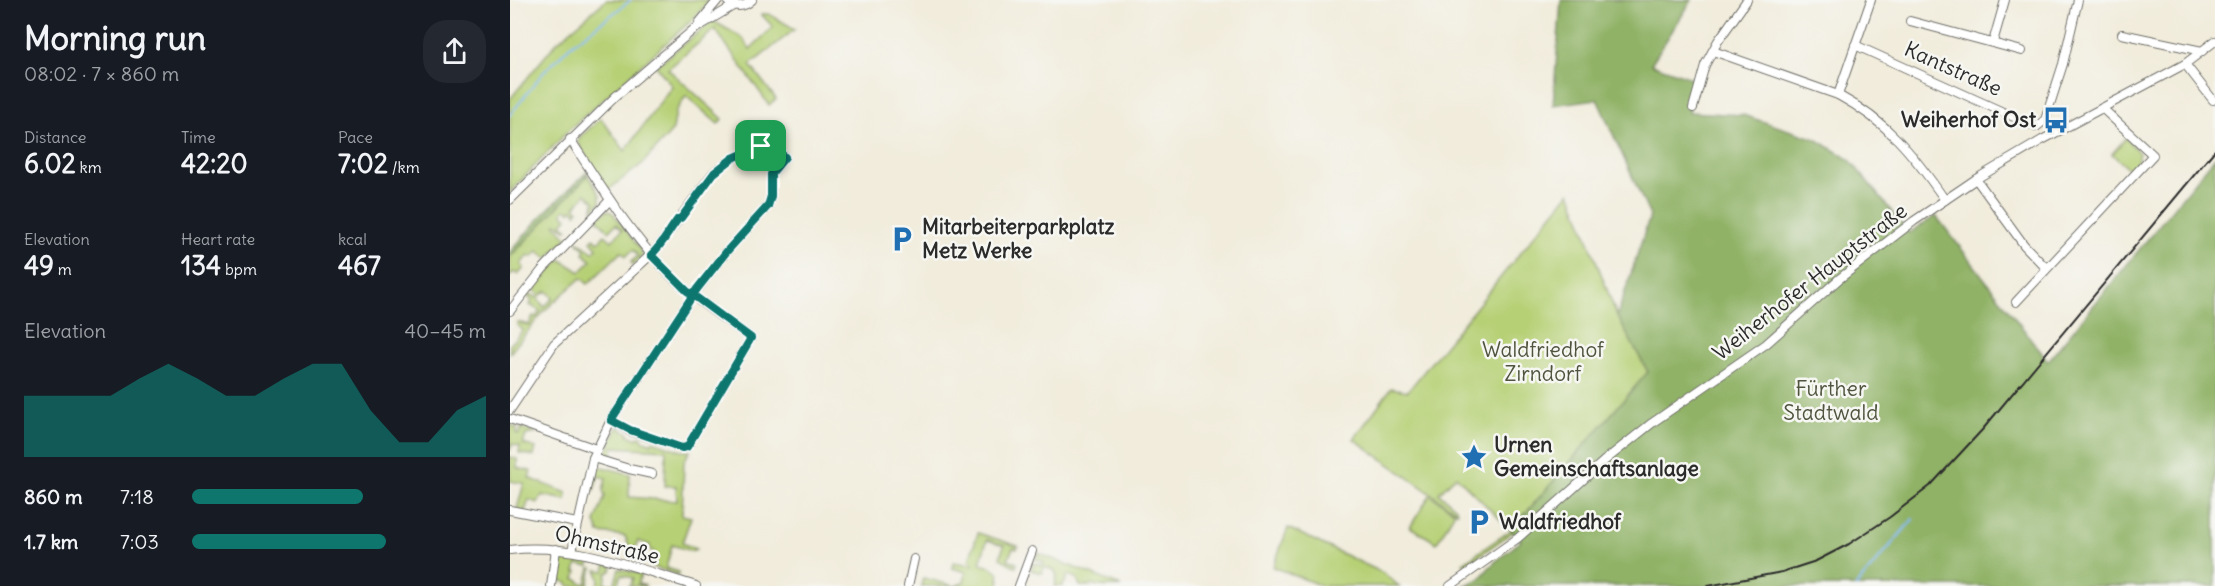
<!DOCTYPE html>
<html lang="en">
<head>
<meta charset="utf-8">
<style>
  body { margin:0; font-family:Delius,sans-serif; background:#242831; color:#f1f3f6; height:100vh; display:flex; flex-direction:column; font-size:22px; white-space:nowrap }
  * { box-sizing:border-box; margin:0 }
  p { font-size:20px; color:#9ea1a6 }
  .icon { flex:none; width:33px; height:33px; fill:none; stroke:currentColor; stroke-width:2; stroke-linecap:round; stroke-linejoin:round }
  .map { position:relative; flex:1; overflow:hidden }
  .drawer { display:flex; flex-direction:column; background:#171b24; width:510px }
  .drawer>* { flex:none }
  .pin { position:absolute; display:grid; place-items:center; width:51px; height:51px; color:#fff; margin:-26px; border-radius:12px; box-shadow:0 3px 9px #0006 }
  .round { display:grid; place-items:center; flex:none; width:63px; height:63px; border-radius:24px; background:#242831 }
  .headline { display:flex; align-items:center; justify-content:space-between; height:102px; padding:0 24px }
  h1 { font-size:33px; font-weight:700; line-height:45px }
  .stats { display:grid; grid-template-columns:repeat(3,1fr); gap:9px; height:102px; padding:6px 24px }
  .stats div { display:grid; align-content:center }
  .stats b { font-size:26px; font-weight:700 }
  .stats small { font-size:16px; font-weight:400 }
  .stats p { font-size:16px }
  .chart { height:168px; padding:12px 24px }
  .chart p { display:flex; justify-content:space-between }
  .chart svg { width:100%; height:108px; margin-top:6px; fill:#0f766e; opacity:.7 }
  ul { padding:0 24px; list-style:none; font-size:20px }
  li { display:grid; grid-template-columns:96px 72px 1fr; align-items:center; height:45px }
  li i { height:15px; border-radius:8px; background:#0f766e }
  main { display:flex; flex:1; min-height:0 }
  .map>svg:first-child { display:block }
  .green { fill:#b6d075; stroke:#707e50; stroke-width:1.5 }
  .forest { fill:#90b266; stroke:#5e6e48; stroke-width:1.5 }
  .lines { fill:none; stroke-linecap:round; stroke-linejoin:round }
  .stream { stroke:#86bcf5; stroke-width:2 }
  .minor-casing { stroke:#706f69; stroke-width:10 }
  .minor { stroke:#fff; stroke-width:8 }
  .rail { stroke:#2b2b2b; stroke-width:2 }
  .route-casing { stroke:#fff; stroke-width:12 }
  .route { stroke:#0f766e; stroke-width:8 }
  .labels { text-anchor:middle; stroke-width:5; stroke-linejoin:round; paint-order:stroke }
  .street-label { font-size:21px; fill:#2b2b2b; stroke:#f6f6f2 }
  .poi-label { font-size:21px; font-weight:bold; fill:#2b2b2b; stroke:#f6f6f2; text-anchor:start }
  .park-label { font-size:21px; fill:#4e543e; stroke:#f6f6f2 }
</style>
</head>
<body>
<main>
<section class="drawer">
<div class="headline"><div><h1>Morning run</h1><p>08:02 · 7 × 860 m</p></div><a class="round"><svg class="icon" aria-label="share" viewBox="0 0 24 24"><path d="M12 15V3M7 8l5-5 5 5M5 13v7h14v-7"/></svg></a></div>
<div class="stats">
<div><p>Distance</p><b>6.02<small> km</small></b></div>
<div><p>Time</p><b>42:20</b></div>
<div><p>Pace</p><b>7:02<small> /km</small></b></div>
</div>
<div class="stats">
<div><p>Elevation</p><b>49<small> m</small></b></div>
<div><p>Heart rate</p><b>134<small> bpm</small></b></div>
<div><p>kcal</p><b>467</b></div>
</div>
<div class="chart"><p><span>Elevation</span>40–45 m</p>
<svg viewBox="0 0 160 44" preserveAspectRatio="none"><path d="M0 44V19L10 19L20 19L30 19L40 12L50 6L60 12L70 19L80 19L90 12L100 6L110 6L120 25L130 38L140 38L150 25L160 19V44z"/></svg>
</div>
<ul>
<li><b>860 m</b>7:18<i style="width:58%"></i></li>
<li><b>1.7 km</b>7:03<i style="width:66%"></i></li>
</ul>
</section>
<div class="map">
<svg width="1705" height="586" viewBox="0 0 1705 586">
  <rect width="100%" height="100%" fill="#f6f6f2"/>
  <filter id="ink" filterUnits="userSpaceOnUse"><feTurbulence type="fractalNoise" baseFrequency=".0167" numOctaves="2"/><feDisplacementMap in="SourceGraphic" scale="12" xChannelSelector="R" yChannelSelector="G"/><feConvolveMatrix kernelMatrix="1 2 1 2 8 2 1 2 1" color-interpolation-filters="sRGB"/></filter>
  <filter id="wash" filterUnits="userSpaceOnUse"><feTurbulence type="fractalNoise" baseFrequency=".008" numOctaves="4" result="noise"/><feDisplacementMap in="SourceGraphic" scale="24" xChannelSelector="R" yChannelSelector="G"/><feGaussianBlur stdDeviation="1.35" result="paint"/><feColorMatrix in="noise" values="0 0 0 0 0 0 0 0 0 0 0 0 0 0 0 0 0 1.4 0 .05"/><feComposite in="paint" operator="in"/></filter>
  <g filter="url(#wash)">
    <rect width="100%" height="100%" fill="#f1ecdb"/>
    <g class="green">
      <polygon points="96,0 200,0 183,19 59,130 0,192 0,99 46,43"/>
      <polygon points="251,14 259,14 285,29 240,65 266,99 259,105 205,29 158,69 213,119 208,124 176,96 166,111 163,130 132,164 98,190 68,143 69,138 91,118 115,151 162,86 146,66 203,21 233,38 240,49 263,27"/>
      <polygon points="1616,138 1629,153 1627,162 1620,170 1602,154"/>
      <polygon points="78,175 90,195 90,202 83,210 84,201 76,194 65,207 68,210 66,213 62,209 60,212 56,209 52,213 57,218 52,224 58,229 56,230 47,223 45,225 57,237 38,259 28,251 22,257 18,255 11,264 14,268 8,275 4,272 0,276 0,257"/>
      <polygon points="1060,192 1107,316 1138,372 1001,530 1003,532 956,565 953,563 1001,530 946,476 929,493 946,508 947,512 844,439 881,388 898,391"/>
      <polygon points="97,210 103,213 130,249 133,256 123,265 121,262 128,256 123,250 116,256 111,252 78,284 71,278 34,311 0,353 0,345 13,330 7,325 7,322 19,325 23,316 26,317 30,311 20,305 22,301 18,297 20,294 28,298 34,307 43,298 37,291 29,296 24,290 50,259 70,272 81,261 73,253 75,250 67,241 83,252 87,248 81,241 84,238 88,242 95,235 102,241 112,230 106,224 99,231 87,219"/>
      <polygon points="0,425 7,427 6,433 9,434 11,428 27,433 16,435 13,444 26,448 24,456 9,453 10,446 2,444 0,451"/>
      <polygon points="108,427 119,433 118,435 127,439 129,436 132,437 132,440 141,444 142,441 172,451 180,451 174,461 172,515 181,517 172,543 186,549 181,551 162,545 156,568 169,572 168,575 141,566 144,552 140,550 140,545 128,541 125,549 120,548 115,536 89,533 85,522 95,496 93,492 96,478 88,476 84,490 80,489 86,467 89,466 120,474 119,497 167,501 166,486 155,486 156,450 103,447 102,456 95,455"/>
      <polygon points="0,457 7,459 7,468 21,471 19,478 57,493 56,500 32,495 28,503 19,500 15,511 7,509 14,483 0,481"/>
      <polygon points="920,495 945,512 927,543 900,527"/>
      <polygon points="778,528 873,573 889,586 812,586 763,567"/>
      <polygon points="468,533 508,546 507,549 503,548 498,559 507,563 506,567 490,558 494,545 477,540 470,564 481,567 489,573 488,578 490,580 488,586 411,586 413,578 445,586 454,582 456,572 442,568 443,562 463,565 459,560"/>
      <polygon points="528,553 611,586 590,586 582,584 581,586 570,586 567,578 558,575 553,586 545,586 547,575 544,570 534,567 532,573 521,570 524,563 533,565 534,562 526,559"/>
      <polygon points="51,555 80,561 79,566 67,564 65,572 67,572 65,579 69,580 69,582 76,584 80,568 82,568 78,586 58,586 58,583 46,579"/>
      <polygon points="96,564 102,566 101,571 97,573 95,583 104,585 109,569 131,574 128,584 136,586 118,586 120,586 123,578 111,575 107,586 88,586 89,579 87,570 94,571"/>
    </g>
    <g class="forest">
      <path d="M1051,0H1182L1141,64L1187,80L1179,112L1233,115L1306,139L1340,160L1399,233L1426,216L1538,361L1705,157V586H953L970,579C979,565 996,553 1011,541L1001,530L1138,372L1107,316L1140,216L1087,99L1043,105Z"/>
      <polygon points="77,172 78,175 0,257 0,252 33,214"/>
    </g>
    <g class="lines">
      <g class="stream">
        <polyline points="0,115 33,73 60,46 121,0"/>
        <polyline points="1346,586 1403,519"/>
      </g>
    </g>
  </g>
  <g filter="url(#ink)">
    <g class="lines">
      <g class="minor-casing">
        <g id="minor">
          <path d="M216,0C224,8 234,8 242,0"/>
          <polyline points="1400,21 1512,51"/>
          <polyline points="189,23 208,0"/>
          <polyline points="1612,34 1692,51"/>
          <polyline points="1483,42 1495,0"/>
          <polyline points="1345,45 1526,127"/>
          <path d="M1203,51L1328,95C1378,122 1403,154 1435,200"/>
          <polyline points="1675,64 1703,100"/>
          <polyline points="1328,95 1361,0"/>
          <polyline points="1183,108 1195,65 1208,41 1237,0"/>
          <polyline points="1526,127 1535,120 1553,64 1568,0"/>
          <path d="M60,139C91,186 121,236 161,276C185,300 214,318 241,338L177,447L172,448L120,431L101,420"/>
          <polyline points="1466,179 1514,245 1536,268"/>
          <polyline points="0,200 106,96 183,30 223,6"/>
          <polyline points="1506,302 1643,155 1592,108"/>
          <polyline points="0,311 33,269 100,200"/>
          <polyline points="0,410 44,344 146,250 203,173 223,158 259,143 275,157 261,174 261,196 258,206 217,251 183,295 101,420 83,458 62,551"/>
          <polyline points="0,419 86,449"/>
          <polyline points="83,458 119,469 142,474"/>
          <polyline points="0,510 67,523"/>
          <path d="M0,550C64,542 125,568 186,586"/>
          <polyline points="41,586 46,549"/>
          <polyline points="398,586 404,559"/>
          <polyline points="509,586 522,551"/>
          <polyline points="940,586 1008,538 1094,461 1142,423 1256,344 1329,279 1404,221 1466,179 1532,140 1675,64 1705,41"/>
        </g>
      </g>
      <use href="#minor" class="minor"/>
      <polyline class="rail" points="1198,586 1272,572 1306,561 1339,544 1380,517 1420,486 1473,429 1705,150"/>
    </g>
  </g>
  <g class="lines" filter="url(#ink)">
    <g class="route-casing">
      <path id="route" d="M251,146L223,158L204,173L171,218L168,219C158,232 154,243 141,255L177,291L183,295L241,338L177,447L172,448L120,430L101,420L183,295L187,289L217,251L258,206L261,196V174L275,157L259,143L251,146"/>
    </g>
    <use href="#route" class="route"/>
  </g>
  <defs>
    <g id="bus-bare" transform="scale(2.07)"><path d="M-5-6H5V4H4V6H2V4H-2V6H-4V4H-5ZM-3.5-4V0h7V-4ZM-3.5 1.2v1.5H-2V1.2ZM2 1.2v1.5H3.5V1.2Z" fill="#1f6fb2" stroke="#f6f6f2" stroke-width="2.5" paint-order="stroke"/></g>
    <g id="parking-bare" transform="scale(2.07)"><path d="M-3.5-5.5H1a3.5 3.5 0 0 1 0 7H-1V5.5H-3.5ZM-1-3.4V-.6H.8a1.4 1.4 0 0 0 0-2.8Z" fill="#1f6fb2" stroke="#f6f6f2" stroke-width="2.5" paint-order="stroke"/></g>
    <g id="sight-bare" transform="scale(2.07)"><path d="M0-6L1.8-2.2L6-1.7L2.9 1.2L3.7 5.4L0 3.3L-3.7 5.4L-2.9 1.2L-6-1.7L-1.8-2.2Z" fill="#1f6fb2" stroke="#f6f6f2" stroke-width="2.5" paint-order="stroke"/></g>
  </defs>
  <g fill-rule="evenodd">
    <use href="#bus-bare" x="1546" y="120"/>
    <use href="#parking-bare" x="392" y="239"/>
    <use href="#sight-bare" x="964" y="457"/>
    <use href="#parking-bare" x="969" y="522"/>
  </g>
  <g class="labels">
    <g class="street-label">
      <text transform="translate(1443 69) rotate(24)" y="7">Kantstraße</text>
      <text transform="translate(1300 282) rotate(-38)" y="7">Weiherhofer Hauptstraße</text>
      <text transform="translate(97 545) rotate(13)" y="7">Ohmstraße</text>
    </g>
    <g class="poi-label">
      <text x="1526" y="127" text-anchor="end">Weiherhof Ost</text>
      <text x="412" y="234">Mitarbeiterparkplatz<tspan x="412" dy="24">Metz Werke</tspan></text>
      <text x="984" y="452">Urnen<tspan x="984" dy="24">Gemeinschaftsanlage</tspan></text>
      <text x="989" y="529">Waldfriedhof</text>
    </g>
    <g class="park-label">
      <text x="1033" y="357">Waldfriedhof<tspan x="1033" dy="24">Zirndorf</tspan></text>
      <text x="1321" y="396">Fürther<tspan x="1321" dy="24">Stadtwald</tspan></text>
    </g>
  </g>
</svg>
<div class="pin" style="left:251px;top:146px;background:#1e9e55"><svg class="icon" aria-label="arrive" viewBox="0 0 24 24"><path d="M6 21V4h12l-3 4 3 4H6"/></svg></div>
</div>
</main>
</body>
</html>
